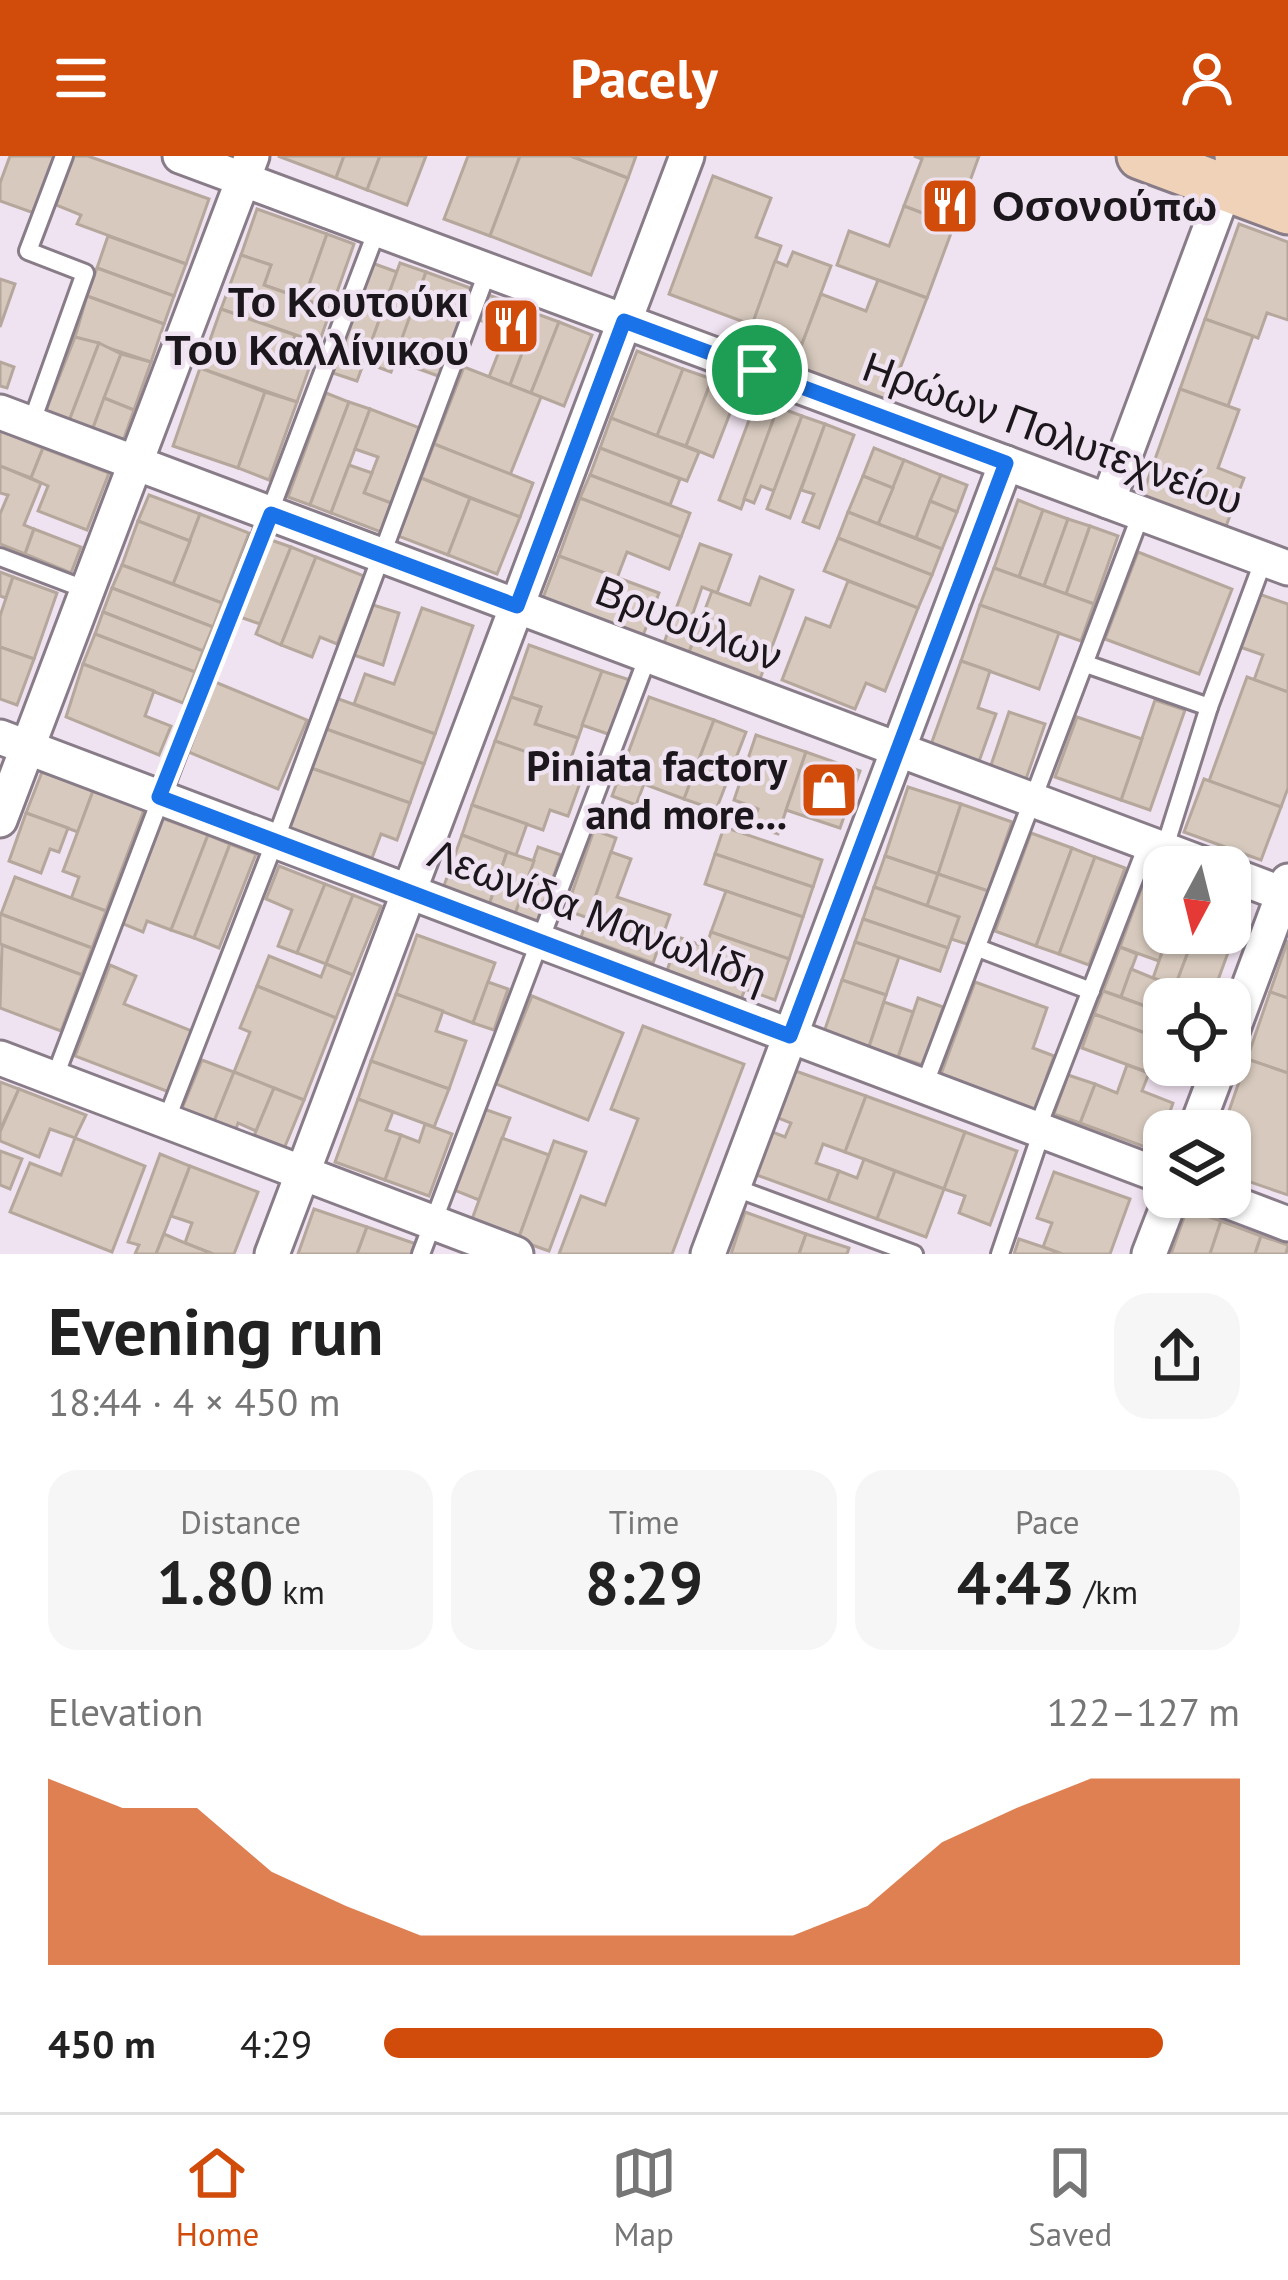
<!DOCTYPE html>
<html lang="en">
<head>
<meta charset="utf-8">
<style>
  body { margin:0; font-family:"PT Sans",sans-serif; background:#f6f6f6; color:#222; height:100vh; display:flex; flex-direction:column; font-size:45px; white-space:nowrap }
  * { box-sizing:border-box; margin:0 }
  p { font-size:39px; color:#767676 }
  .icon { flex:none; width:66px; height:66px; fill:none; stroke:currentColor; stroke-width:2; stroke-linecap:round; stroke-linejoin:round }
  .map { position:relative; height:1098px; overflow:hidden }
  .panel { display:flex; flex-direction:column; background:#fff; flex:1 }
  .panel>* { flex:none }
  .needle { width:78px; rotate:187deg }
  .fabs { position:absolute; left:1143px; top:690px; display:grid; gap:24px }
  .fabs a { display:grid; place-items:center; width:108px; height:108px; border-radius:24px; background:#fff; box-shadow:0 3px 9px #0004; font-size:60px }
  .pin { position:absolute; display:grid; place-items:center; width:102px; height:102px; color:#fff; margin:-51px; border:6px solid #fff; border-radius:50%; box-shadow:0 3px 12px #0007 }
  .round { display:grid; place-items:center; flex:none; width:126px; height:126px; border-radius:36px; background:#f6f6f6 }
  .head { display:flex; align-items:center; justify-content:space-between; height:204px; padding:0 48px }
  h1 { font-size:66px; font-weight:800; line-height:90px }
  .metrics { display:grid; grid-template-columns:repeat(3,1fr); gap:18px; height:204px; padding:12px 48px }
  .metrics div { display:grid; align-content:center; border-radius:30px; background:#f6f6f6; text-align:center }
  .metrics b { font-size:60px; font-weight:800 }
  .metrics small { font-size:33px; font-weight:400 }
  .metrics p { font-size:33px }
  .chart { height:336px; padding:24px 48px }
  .chart p { display:flex; justify-content:space-between }
  .chart svg { width:100%; height:216px; margin-top:12px; fill:#d14b0a; opacity:.7 }
  ul { padding:0 48px; list-style:none; font-size:39px }
  li { display:grid; grid-template-columns:192px 144px 1fr; align-items:center; height:90px }
  li i { height:30px; border-radius:15px; background:#d14b0a }
  header { display:flex; justify-content:space-between; align-items:center; height:156px; padding:0 48px; background:#d14b0a; color:#fff; font-size:54px; font-weight:800 }
  .menu { display:flex; justify-content:space-around; align-items:center; height:168px; border-top:3px solid #e0e0e0; background:#fff; font-size:33px; color:#767676 }
  .menu a { display:grid; justify-items:center; gap:6px }
  .menu .selected { color:#d14b0a }
  .map>svg:first-child { display:block }
  .building { fill:#d7c9bd; stroke:#b5a79c; stroke-width:3 }
  .lines { fill:none; stroke-linecap:round; stroke-linejoin:round }
  .lane-casing { stroke:#887c88; stroke-width:22 }
  .street-casing { stroke:#887c88; stroke-width:39 }
  .secondary-casing { stroke:#887c88; stroke-width:51 }
  .lane { stroke:#fff; stroke-width:16 }
  .street { stroke:#fff; stroke-width:33 }
  .secondary { stroke:#f0d2b8; stroke-width:45 }
  .route-casing { stroke:#fff; stroke-width:24 }
  .route { stroke:#1a73e8; stroke-width:15 }
  .labels { text-anchor:middle; stroke-width:9; stroke-linejoin:round; paint-order:stroke }
  .poi-label { font-size:42px; font-weight:bold; fill:#1c171c; stroke:#f0e3f1; text-anchor:end }
  .street-label { font-size:42px; fill:#1c171c; stroke:#f0e3f1 }
</style>
</head>
<body>
<header><svg class="icon" aria-label="menu" viewBox="0 0 24 24"><path d="M4 6h16M4 12h16M4 18h16"/></svg>Pacely<svg class="icon" aria-label="person" viewBox="0 0 24 24"><circle cx="12" cy="8" r="4"/><path d="M4 21q1-7 8-7t8 7"/></svg></header>
<div class="map">
<svg width="1288" height="1098" viewBox="0 0 1288 1098">
  <rect width="100%" height="100%" fill="#f0e3f1"/>
  <g class="building">
    <polygon points="10,0 54,0 34,57 0,45 0,27"/>
    <polygon points="73,0 88,0 209,43 186,108 77,68 81,59 56,49"/>
    <polygon points="278,0 344,0 336,22"/>
    <polygon points="344,0 380,0 367,34 336,22"/>
    <polygon points="380,0 426,0 407,49 367,34"/>
    <polygon points="468,0 520,0 490,80 444,63"/>
    <polygon points="520,0 571,0 628,22 591,119 490,80"/>
    <polygon points="571,0 636,0 628,22"/>
    <polygon points="914,0 979,0 954,69 904,50 922,3"/>
    <polygon points="713,20 771,42 756,81 781,90 752,169 669,138"/>
    <polygon points="904,50 954,69 927,142 837,109 849,75 889,90"/>
    <polygon points="257,53 327,78 304,143 264,129 271,109 241,99"/>
    <polygon points="1239,68 1288,86 1288,164 1267,157 1258,182 1205,163"/>
    <polygon points="327,78 354,88 331,153 304,143"/>
    <polygon points="108,80 186,108 174,140 97,112"/>
    <polygon points="793,96 831,110 802,188 752,169 775,105 787,110"/>
    <polygon points="241,99 271,109 264,129 331,153 319,187 221,153"/>
    <polygon points="372,107 397,116 357,225 333,217"/>
    <polygon points="400,107 426,116 391,216 364,206"/>
    <polygon points="97,112 174,140 164,168 87,140"/>
    <polygon points="426,116 473,133 441,221 394,204"/>
    <polygon points="0,123 15,128 0,171"/>
    <polygon points="878,124 927,142 888,244 794,209 821,138 866,155"/>
    <polygon points="489,139 537,158 510,229 489,221 507,175 479,164"/>
    <polygon points="87,140 164,168 151,206 75,181"/>
    <polygon points="221,153 295,179 289,196 312,204 297,246 200,212"/>
    <polygon points="537,158 559,166 531,237 510,229"/>
    <polygon points="1205,163 1253,180 1228,250 1180,233"/>
    <polygon points="559,166 592,179 564,250 531,237"/>
    <polygon points="75,181 99,187 69,265 45,257"/>
    <polygon points="99,187 121,198 93,272 69,265"/>
    <polygon points="637,195 683,213 657,280 611,262"/>
    <polygon points="121,198 151,206 134,254 104,242"/>
    <polygon points="0,206 14,211 7,232 0,230"/>
    <polygon points="464,211 541,241 510,319 434,288"/>
    <polygon points="200,212 265,236 238,312 173,290"/>
    <polygon points="683,213 712,223 686,290 657,280"/>
    <polygon points="712,223 739,234 713,301 686,290"/>
    <polygon points="1180,233 1239,254 1218,312 1244,322 1222,381 1138,351"/>
    <polygon points="265,236 297,246 269,324 238,312"/>
    <polygon points="326,237 349,246 310,349 288,341"/>
    <polygon points="104,242 134,254 123,285 93,272"/>
    <polygon points="757,243 778,251 741,353 719,344"/>
    <polygon points="349,246 370,253 331,357 310,349"/>
    <polygon points="778,251 802,260 774,335 761,330 754,347 744,343"/>
    <polygon points="370,253 420,272 391,347 364,337 378,301 355,293"/>
    <polygon points="802,260 825,268 790,362 767,353"/>
    <polygon points="611,262 699,296 687,325 600,292"/>
    <polygon points="825,268 854,279 819,372 803,366 814,338 801,334"/>
    <polygon points="0,275 43,292 31,322 0,310"/>
    <polygon points="434,288 533,327 520,361 421,322"/>
    <polygon points="43,292 109,317 87,374 38,355 48,330 31,322"/>
    <polygon points="600,292 680,323 670,349 590,319"/>
    <polygon points="874,292 904,304 893,332 863,320"/>
    <polygon points="904,304 941,319 916,382 878,368"/>
    <polygon points="349,309 372,317 364,337 391,347 381,376 331,357"/>
    <polygon points="0,310 41,327 24,369 34,373 25,398 0,388 0,358 8,339 0,337"/>
    <polygon points="590,319 690,357 681,381 580,342"/>
    <polygon points="941,319 967,329 957,356 930,345"/>
    <polygon points="863,320 893,332 878,368 848,356"/>
    <polygon points="421,322 470,342 448,399 398,380"/>
    <polygon points="149,339 200,358 190,385 138,365"/>
    <polygon points="470,342 520,361 497,418 448,399"/>
    <polygon points="580,342 681,381 669,413 627,396 617,422 559,400"/>
    <polygon points="1018,344 1043,354 1019,421 994,412"/>
    <polygon points="930,345 957,356 942,393 916,382"/>
    <polygon points="1043,354 1068,363 1044,430 1019,421"/>
    <polygon points="848,356 942,393 932,419 838,382"/>
    <polygon points="200,358 249,377 222,447 173,428"/>
    <polygon points="1068,363 1090,370 1066,438 1044,430"/>
    <polygon points="138,365 190,385 173,428 122,409"/>
    <polygon points="1090,370 1118,380 1094,448 1066,438"/>
    <polygon points="34,373 81,391 71,417 25,398"/>
    <polygon points="838,382 932,419 918,452 824,415"/>
    <polygon points="271,384 291,391 260,468 240,461"/>
    <polygon points="700,388 731,399 717,437 702,431 692,460 676,453"/>
    <polygon points="291,391 316,401 281,489 256,478"/>
    <polygon points="1138,396 1232,433 1199,518 1105,483"/>
    <polygon points="559,400 659,437 641,485 541,447"/>
    <polygon points="316,401 364,420 337,488 320,481 312,501 281,489"/>
    <polygon points="122,409 222,447 213,471 112,432"/>
    <polygon points="994,412 1094,448 1081,485 980,449"/>
    <polygon points="0,416 13,421 6,442 0,440"/>
    <polygon points="13,421 57,437 34,503 0,491 0,460"/>
    <polygon points="760,421 793,434 760,523 689,496 712,435 750,449"/>
    <polygon points="848,425 918,452 885,535 866,527 855,553 782,524 806,462 830,471"/>
    <polygon points="112,432 213,471 203,495 103,456"/>
    <polygon points="1259,438 1288,448 1288,536 1254,524 1263,499 1240,491"/>
    <polygon points="370,448 399,457 383,509 354,499"/>
    <polygon points="980,449 1059,477 1039,533 961,505"/>
    <polygon points="422,452 473,470 435,578 354,548 365,518 394,528"/>
    <polygon points="676,453 701,463 689,496 664,487"/>
    <polygon points="103,456 203,495 195,516 95,478"/>
    <polygon points="95,478 195,516 183,547 83,508"/>
    <polygon points="529,489 602,515 578,582 535,568 541,551 511,541"/>
    <polygon points="0,491 34,503 17,549 0,543"/>
    <polygon points="961,505 990,515 978,552 996,558 977,611 929,594"/>
    <polygon points="83,508 154,535 145,560 171,570 159,599 66,561"/>
    <polygon points="602,515 630,524 611,579 582,569"/>
    <polygon points="1247,521 1288,536 1288,632 1281,651 1209,625"/>
    <polygon points="215,526 307,564 278,633 186,595"/>
    <polygon points="511,541 541,551 535,568 578,582 568,611 495,585"/>
    <polygon points="649,541 714,564 684,643 644,628 636,649 612,640"/>
    <polygon points="336,542 435,578 424,608 326,573"/>
    <polygon points="1155,544 1185,554 1150,654 1121,644"/>
    <polygon points="1009,556 1045,568 1026,623 990,612"/>
    <polygon points="1077,561 1142,583 1121,644 1055,621"/>
    <polygon points="714,564 746,576 716,654 684,643"/>
    <polygon points="326,573 424,608 410,647 311,612"/>
    <polygon points="756,579 806,596 778,678 752,670 758,653 734,644"/>
    <polygon points="495,585 584,616 568,660 550,654 543,674 472,649"/>
    <polygon points="806,596 860,615 840,672 786,654"/>
    <polygon points="311,612 410,647 397,684 381,678 372,702 289,673"/>
    <polygon points="42,616 93,635 78,676 26,657"/>
    <polygon points="1204,623 1281,651 1261,704 1184,676"/>
    <polygon points="908,631 961,648 938,718 885,700"/>
    <polygon points="93,635 144,654 106,755 71,743 79,721 63,715"/>
    <polygon points="961,648 1012,666 988,735 938,718"/>
    <polygon points="472,649 527,668 516,699 462,679"/>
    <polygon points="26,657 68,672 59,696 50,693 41,717 9,705"/>
    <polygon points="162,662 208,679 171,774 147,765 143,776 121,767"/>
    <polygon points="724,671 822,704 813,731 715,698"/>
    <polygon points="594,674 616,682 588,762 566,754"/>
    <polygon points="1031,677 1072,692 1036,790 995,775"/>
    <polygon points="208,679 230,688 194,782 171,774"/>
    <polygon points="462,679 507,696 486,758 440,741"/>
    <polygon points="230,688 256,698 219,792 194,782"/>
    <polygon points="538,691 561,699 534,775 512,766"/>
    <polygon points="1072,692 1095,701 1059,798 1036,790"/>
    <polygon points="507,696 534,705 512,766 486,758"/>
    <polygon points="611,696 631,703 617,741 670,759 653,807 581,781"/>
    <polygon points="715,698 813,731 803,761 705,728"/>
    <polygon points="885,700 938,718 927,750 874,731"/>
    <polygon points="1095,701 1125,712 1089,809 1059,798"/>
    <polygon points="279,710 325,728 297,797 278,790 292,754 266,743"/>
    <polygon points="1147,717 1164,724 1164,777 1169,777 1159,805 1120,791"/>
    <polygon points="938,718 988,735 970,789 951,783 959,761 927,750"/>
    <polygon points="15,721 106,755 92,792 1,758"/>
    <polygon points="325,728 353,739 326,808 297,797"/>
    <polygon points="874,731 959,761 948,792 863,763"/>
    <polygon points="726,735 803,761 789,803 711,776"/>
    <polygon points="353,739 381,750 353,819 326,808"/>
    <polygon points="1230,748 1244,753 1211,843 1175,830 1195,777 1230,777"/>
    <polygon points="0,758 92,792 82,819 0,788"/>
    <polygon points="863,763 948,792 940,815 855,786"/>
    <polygon points="711,776 789,803 775,844 745,833 740,846 665,821 678,781 706,791"/>
    <polygon points="1169,777 1195,777 1175,830 1153,822"/>
    <polygon points="417,779 495,807 473,867 396,838"/>
    <polygon points="1288,784 1288,842 1270,836"/>
    <polygon points="855,786 899,801 886,839 842,824"/>
    <polygon points="2,789 82,819 61,875 0,852"/>
    <polygon points="1120,791 1137,798 1121,841 1103,835"/>
    <polygon points="269,800 321,821 326,808 353,819 336,862 257,830"/>
    <polygon points="110,809 136,820 124,848 192,875 169,936 75,900"/>
    <polygon points="1131,813 1153,822 1211,843 1164,843 1164,857 1121,841"/>
    <polygon points="842,824 886,839 869,891 824,876"/>
    <polygon points="488,826 508,833 494,874 473,867"/>
    <polygon points="975,826 1047,852 1033,892 1054,900 1034,956 940,921"/>
    <polygon points="257,830 336,862 304,944 234,916 250,876 240,872"/>
    <polygon points="1103,835 1164,857 1164,884 1094,858"/>
    <polygon points="1270,836 1288,842 1288,917 1247,903"/>
    <polygon points="396,838 443,855 436,875 466,885 449,933 371,905"/>
    <polygon points="532,840 623,877 588,964 496,928"/>
    <polygon points="918,842 943,851 923,909 898,901"/>
    <polygon points="884,846 913,856 898,901 869,891"/>
    <polygon points="1094,858 1164,884 1164,909 1187,909 1180,928 1082,892"/>
    <polygon points="643,870 744,908 672,1098 559,1098 581,1040 605,1049 638,963 611,953"/>
    <polygon points="1247,903 1288,917 1288,1039 1230,1019 1230,975 1222,975"/>
    <polygon points="202,904 234,916 213,968 181,955"/>
    <polygon points="371,905 449,933 434,971 358,943"/>
    <polygon points="1127,909 1149,917 1142,935 1173,947 1156,995 1080,967 1095,928 1117,937"/>
    <polygon points="790,913 866,940 845,996 823,988 816,1007 839,1015 828,1045 754,1018 770,975 785,981 791,967 773,960"/>
    <polygon points="234,916 274,932 256,975 238,967 235,976 213,968"/>
    <polygon points="1068,919 1095,928 1080,967 1054,958"/>
    <polygon points="0,926 19,933 1,972 0,971"/>
    <polygon points="274,932 304,944 281,1000 251,987"/>
    <polygon points="19,933 86,959 75,982 50,973 39,1001 0,985 0,976"/>
    <polygon points="866,940 965,976 944,1033 845,996"/>
    <polygon points="358,943 393,956 386,974 401,979 385,1024 335,1006"/>
    <polygon points="484,953 510,962 479,1044 454,1034"/>
    <polygon points="425,968 452,978 429,1040 385,1024 401,979 419,986"/>
    <polygon points="965,976 1017,995 990,1069 959,1057 965,1040 944,1033"/>
    <polygon points="75,982 145,1010 112,1096 10,1056 30,1007 61,1019"/>
    <polygon points="502,982 549,999 518,1084 471,1066"/>
    <polygon points="554,985 586,996 549,1095 518,1084"/>
    <polygon points="0,995 22,1003 10,1033 0,1029"/>
    <polygon points="160,998 190,1010 156,1098 135,1098 139,1089 128,1086"/>
    <polygon points="864,1003 895,1015 877,1063 828,1045 839,1015 857,1022"/>
    <polygon points="190,1010 258,1036 234,1098 213,1098 185,1087 192,1067 171,1060"/>
    <polygon points="895,1015 944,1033 926,1081 877,1063"/>
    <polygon points="1054,1016 1130,1043 1110,1098 1062,1098 1043,1091 1052,1067 1037,1062"/>
    <polygon points="314,1053 367,1071 357,1098 298,1098"/>
    <polygon points="1187,1053 1221,1065 1210,1098 1171,1098"/>
    <polygon points="745,1056 806,1078 799,1098 731,1098"/>
    <polygon points="1221,1065 1261,1080 1255,1098 1210,1098"/>
    <polygon points="367,1071 419,1089 416,1098 357,1098"/>
    <polygon points="164,1078 185,1087 213,1098 156,1098"/>
    <polygon points="806,1078 849,1092 847,1098 799,1098"/>
    <polygon points="1261,1080 1288,1089 1286,1098 1255,1098"/>
    <polygon points="1019,1083 1043,1091 1062,1098 1014,1098"/>
  </g>
  <g class="lines">
    <g class="lane-casing">
      <g id="lane">
        <polyline points="31,268 85,117 28,95 64,0"/>
        <polyline points="0,401 87,434"/>
        <polyline points="1086,508 1209,551"/>
        <polyline points="1164,694 1209,551 1264,403"/>
        <polyline points="978,792 1091,835"/>
        <polyline points="54,923 377,74"/>
        <polyline points="924,930 1141,358"/>
        <polyline points="166,965 275,685 488,114"/>
        <polyline points="1037,973 1148,687"/>
        <polyline points="733,1031 914,1098"/>
        <polyline points="421,1098 648,500"/>
        <polyline points="1000,1098 1042,975"/>
      </g>
    </g>
    <g class="street-casing">
      <g id="street">
        <polyline points="180,0 1288,412"/>
        <polyline points="0,256 1211,711"/>
        <polyline points="1108,345 1225,32"/>
        <polyline points="0,581 1164,1021"/>
        <polyline points="0,664 252,0"/>
        <polyline points="1230,718 1288,740"/>
        <polyline points="1230,881 1288,725"/>
        <polyline points="0,902 516,1098"/>
        <polyline points="1195,975 1220,909"/>
        <polyline points="1217,1041 1288,1068"/>
        <polyline points="272,1098 687,0"/>
        <polyline points="708,1098 1006,307"/>
        <polyline points="1149,1098 1171,1041"/>
      </g>
    </g>
    <g class="secondary-casing">
      <g id="secondary">
        <polyline points="1140,0 1288,55"/>
        <polyline points="1238,0 1288,19"/>
      </g>
    </g>
    <use href="#lane" class="lane"/>
    <use href="#street" class="street"/>
    <use href="#secondary" class="secondary"/>
  </g>
  <g class="lines">
    <g class="route-casing">
      <polygon id="route" points="624,165 1006,307 790,880 159,641 271,358 517,450"/>
    </g>
    <use href="#route" class="route"/>
  </g>
  <defs>
    <g id="restaurant-square" transform="scale(3)"><rect x="-9" y="-9" width="18" height="18" rx="4" fill="#d14b0a" stroke="#f0e3f1"/><path d="M-5-6h1v4h1v-4h1v4h1v-4h1v5L-1.5 .5V6h-2V.5L-5-1ZM5-6V6H3V1.5H1.5Q1.5-4 5-6Z" fill="#fff"/></g>
    <g id="shop-square" transform="scale(3)"><rect x="-9" y="-9" width="18" height="18" rx="4" fill="#d14b0a" stroke="#f0e3f1"/><path d="M-5-2.5h2.3a2.7 3.5 0 0 1 5.4 0H5L5.5 6h-11ZM-1.5-2.5h3a1.5 2.3 0 0 0-3 0Z" fill="#fff"/></g>
  </defs>
  <g fill-rule="evenodd">
    <use href="#restaurant-square" x="950" y="50"/>
    <use href="#restaurant-square" x="511" y="170"/>
    <use href="#shop-square" x="829" y="634"/>
  </g>
  <g class="labels">
    <g class="poi-label">
      <text x="992" y="65" text-anchor="start">Οσονούπω</text>
      <text x="469" y="161">Το Κουτούκι<tspan x="469" dy="48">Του Καλλίνικου</tspan></text>
      <text x="787" y="625">Piniata factory<tspan x="787" dy="48">and more...</tspan></text>
    </g>
    <g class="street-label">
      <text transform="translate(1053 277) rotate(20)" y="15">Ηρώων Πολυτεχνείου</text>
      <text transform="translate(689 467) rotate(21)" y="15">Βρυούλων</text>
      <text transform="translate(598 759) rotate(21)" y="15">Λεωνίδα Μανωλίδη</text>
    </g>
  </g>
</svg>
<div class="fabs">
<a><svg class="needle" viewBox="-14 -14 28 28"><path d="M0-13l5 13h-10z" fill="#e53935"/><path d="M0 13l5-13h-10z" fill="#767676"/></svg></a>
<a><svg class="icon" aria-label="locate" viewBox="0 0 24 24"><circle cx="12" cy="12" r="6"/><path d="M12 2v4M12 18v4M2 12h4M18 12h4"/></svg></a>
<a><svg class="icon" aria-label="layers" viewBox="0 0 24 24"><path d="M12 4l9 5-9 5-9-5zM3 14l9 5 9-5"/></svg></a>
</div>
<div class="pin" style="left:757px;top:214px;background:#1e9e55"><svg class="icon" aria-label="arrive" viewBox="0 0 24 24"><path d="M6 21V4h12l-3 4 3 4H6"/></svg></div>
</div>
<section class="panel">
<div class="head"><div><h1>Evening run</h1><p>18:44 · 4 × 450 m</p></div><a class="round"><svg class="icon" aria-label="share" viewBox="0 0 24 24"><path d="M12 15V3M7 8l5-5 5 5M5 13v7h14v-7"/></svg></a></div>
<div class="metrics">
<div><p>Distance</p><b>1.80<small> km</small></b></div>
<div><p>Time</p><b>8:29</b></div>
<div><p>Pace</p><b>4:43<small> /km</small></b></div>
</div>
<div class="chart"><p><span>Elevation</span>122–127 m</p>
<svg viewBox="0 0 160 44" preserveAspectRatio="none"><path d="M0 44V6L10 12L20 12L30 25L40 32L50 38L60 38L70 38L80 38L90 38L100 38L110 32L120 19L130 12L140 6L150 6L160 6V44z"/></svg>
</div>
<ul>
<li><b>450 m</b>4:29<i style="width:91%"></i></li>
</ul>
</section>
<nav class="menu">
<a class="selected"><svg class="icon" aria-label="home" viewBox="0 0 24 24"><path d="M3 11l9-7 9 7M6 9v11h12V9"/></svg>Home</a>
<a><svg class="icon" aria-label="map" viewBox="0 0 24 24"><path d="M3 6l6-2 6 2 6-2v14l-6 2-6-2-6 2zM9 4v14M15 6v14"/></svg>Map</a>
<a><svg class="icon" aria-label="saved" viewBox="0 0 24 24"><path d="M7 4h10v16l-5-4-5 4z"/></svg>Saved</a>
</nav>
</body>
</html>
